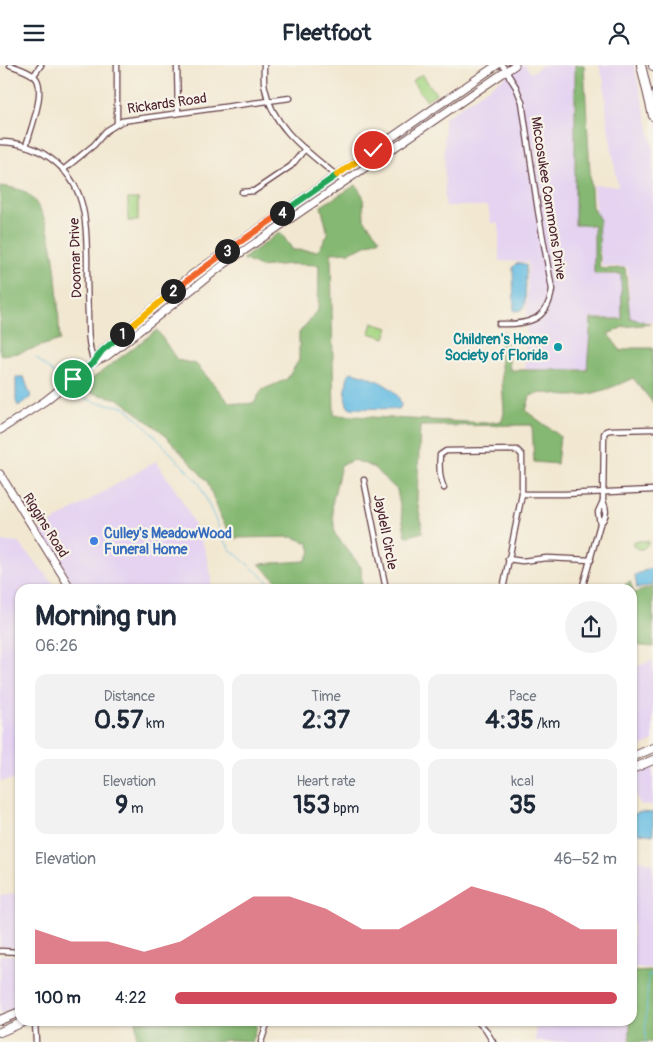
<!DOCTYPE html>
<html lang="en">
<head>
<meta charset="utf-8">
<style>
  body { margin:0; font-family:Pangolin,sans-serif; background:#f2f2f3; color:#1f2937; height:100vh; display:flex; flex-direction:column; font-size:19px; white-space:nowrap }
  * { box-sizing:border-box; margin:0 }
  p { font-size:16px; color:#747a83 }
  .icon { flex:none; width:28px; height:28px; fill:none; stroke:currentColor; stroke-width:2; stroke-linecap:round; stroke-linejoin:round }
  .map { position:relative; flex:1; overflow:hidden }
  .panel { position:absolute; left:15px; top:519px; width:622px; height:442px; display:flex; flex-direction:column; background:#fff; border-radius:15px; box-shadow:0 1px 4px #0004 }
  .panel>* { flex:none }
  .pin { position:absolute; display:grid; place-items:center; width:42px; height:42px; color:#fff; margin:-21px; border:2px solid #fff; border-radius:50%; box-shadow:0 1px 5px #0007 }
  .km { position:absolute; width:25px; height:25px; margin:-12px; border-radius:50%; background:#222; color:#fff; font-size:14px; line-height:25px; text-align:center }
  .round { display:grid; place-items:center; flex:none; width:52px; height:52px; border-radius:26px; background:#f2f2f3 }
  .head { display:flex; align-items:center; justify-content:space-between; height:85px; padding:0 20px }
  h1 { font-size:28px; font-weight:800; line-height:38px }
  .metrics { display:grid; grid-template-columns:repeat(3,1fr); gap:8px; height:85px; padding:5px 20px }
  .metrics div { display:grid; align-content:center; border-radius:12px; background:#f2f2f3; text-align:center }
  .metrics b { font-size:25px; font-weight:800 }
  .metrics small { font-size:14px; font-weight:400 }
  .metrics p { font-size:14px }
  .chart { height:140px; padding:10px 20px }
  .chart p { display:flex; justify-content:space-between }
  .chart svg { width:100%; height:90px; margin-top:5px; fill:#d1495b; opacity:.7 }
  ul { padding:0 20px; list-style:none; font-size:16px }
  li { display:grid; grid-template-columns:80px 60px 1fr; align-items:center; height:38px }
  li i { height:12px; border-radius:6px; background:#d1495b }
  header { display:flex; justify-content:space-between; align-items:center; height:65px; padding:0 20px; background:#fff; font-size:22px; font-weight:800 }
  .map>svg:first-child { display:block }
  .built { fill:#e5d3f1 }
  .green { fill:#a7d785; stroke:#787b58 }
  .forest { fill:#85b872; stroke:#686c4e }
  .water { fill:#66bde3; stroke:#586e87 }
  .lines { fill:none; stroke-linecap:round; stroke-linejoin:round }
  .stream { stroke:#66bde3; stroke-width:1 }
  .street-casing { stroke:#633d44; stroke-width:7 }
  .secondary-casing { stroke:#633d44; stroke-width:9 }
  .primary-casing { stroke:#633d44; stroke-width:10 }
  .street { stroke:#fff; stroke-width:4.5 }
  .secondary { stroke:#fff; stroke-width:7 }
  .primary { stroke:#fff; stroke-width:8 }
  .split-1-casing { stroke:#fff; stroke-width:10 }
  .split-2-casing { stroke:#fff; stroke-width:10 }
  .split-3-casing { stroke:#fff; stroke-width:10 }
  .split-4-casing { stroke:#fff; stroke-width:10 }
  .split-5-casing { stroke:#fff; stroke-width:10 }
  .split-6-casing { stroke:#fff; stroke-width:10 }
  .split-1 { stroke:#22a559; stroke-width:6 }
  .split-2 { stroke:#f5b400; stroke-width:6 }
  .split-3 { stroke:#f0652b; stroke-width:6 }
  .split-4 { stroke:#f0652b; stroke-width:6 }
  .split-5 { stroke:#22a559; stroke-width:6 }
  .split-6 { stroke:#f5b400; stroke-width:6 }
  .culture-dot { fill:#0f9aa8; stroke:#f7f3e8; stroke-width:2 }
  .shop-dot { fill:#3f7fe0; stroke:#f7f3e8; stroke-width:2 }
  .labels { text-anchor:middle; stroke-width:4.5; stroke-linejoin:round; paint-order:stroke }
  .street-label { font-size:14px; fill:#4a1f2b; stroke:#f7f3e8 }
  .culture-label { font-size:14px; font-weight:bold; fill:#0d838f; stroke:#f7f3e8; text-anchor:end }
  .shop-label { font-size:14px; font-weight:bold; fill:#366cbe; stroke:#f7f3e8; text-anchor:start }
</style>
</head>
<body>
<header><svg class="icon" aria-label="menu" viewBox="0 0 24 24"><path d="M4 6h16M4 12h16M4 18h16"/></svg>Fleetfoot<svg class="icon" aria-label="person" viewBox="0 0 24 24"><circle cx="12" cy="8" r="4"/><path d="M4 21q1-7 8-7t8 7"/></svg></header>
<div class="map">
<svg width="653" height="977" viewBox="0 0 653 977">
  <rect width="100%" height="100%" fill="#f7f3e8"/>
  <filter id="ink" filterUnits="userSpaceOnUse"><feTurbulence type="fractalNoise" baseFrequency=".02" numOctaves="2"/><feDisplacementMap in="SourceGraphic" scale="10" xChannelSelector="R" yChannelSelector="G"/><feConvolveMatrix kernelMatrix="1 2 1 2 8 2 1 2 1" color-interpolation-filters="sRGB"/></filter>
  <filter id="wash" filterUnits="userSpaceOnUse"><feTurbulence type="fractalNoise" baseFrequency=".0096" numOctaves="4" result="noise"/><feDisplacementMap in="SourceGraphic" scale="20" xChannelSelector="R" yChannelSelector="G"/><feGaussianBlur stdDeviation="1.12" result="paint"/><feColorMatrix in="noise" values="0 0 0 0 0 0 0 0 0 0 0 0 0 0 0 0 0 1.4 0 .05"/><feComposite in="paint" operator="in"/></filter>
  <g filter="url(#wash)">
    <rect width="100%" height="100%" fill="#f2e8d1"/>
    <g class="built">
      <polygon points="523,0 525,0 531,8 543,0 574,0 575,160 593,161 594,210 621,210 621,253 590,253 587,304 525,304 528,197 499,196 499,158 491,158 488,141 445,141 444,53"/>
      <polygon points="599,0 634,0 653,81 653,256 630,256 628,202 602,201 593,120 618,121 607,54 604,16"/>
      <polygon points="156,396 185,440 205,484 211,511 211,524 75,524 39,465"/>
      <polygon points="0,476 19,478 58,524 20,524 20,714 0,716"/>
      <polygon points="653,595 653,676 633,685 633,603"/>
      <polygon points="653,701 653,740 639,739 633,721 633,710"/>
      <polygon points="633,794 653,798 653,903 633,903"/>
      <polygon points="20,829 20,883 0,882 0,830"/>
      <polygon points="0,890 15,890 20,892 20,941 0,949"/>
      <rect x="536" y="956" width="93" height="21"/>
    </g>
    <g class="green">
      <polygon points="422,9 436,29 426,35 412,16"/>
      <rect x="128" y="134" width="10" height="22"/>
      <polygon points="372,258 388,263 385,273 369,268"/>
      <polygon points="633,476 648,476 648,479 643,484 638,484 633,481"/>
    </g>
    <g class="forest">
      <path d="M575,0H584L592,142L600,155C596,170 602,176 598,190L600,192L599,201L603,204L625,203L630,253L651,259L623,262L608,269L621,286L632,283H653V338L633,313C612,323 592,331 568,331C552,330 546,325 530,331L526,346L560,371L557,399L534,397L532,360L420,361L417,435L423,467L406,472L397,425L373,402L354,395L341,400L332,439L335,469L361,502L362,524H285L259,499L305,496L311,486L308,478L293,472L234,473L222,455L207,416L162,367L119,334L91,328L84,320L157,265L177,295L196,299L229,337L242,339L254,338L262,325L287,314L299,295V268L318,245L319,200L290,199L260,202L243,194L280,167L293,185L318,186L328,169L321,141L356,120L363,131L364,154L380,174L350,187L331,188L334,350L486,358L502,356L504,347L499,267H506L510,305H587L591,254H622L621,209H594V160H575Z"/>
      <path d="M0,121C7,122 16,123 23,126C59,145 57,238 60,275L19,288L0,290Z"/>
      <polygon points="630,516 634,528 653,522 653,582 633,580 632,524 619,524"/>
      <polygon points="653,906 653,977 630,977 630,956 632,956 633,907"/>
      <path d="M136,956H257L252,977C242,976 229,973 219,977H136Z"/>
    </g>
    <g class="water">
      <polygon points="521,198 526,200 526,202 525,240 521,245 514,246 513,202 516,199"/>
      <path d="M353,307C369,312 400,321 401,341L399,344L349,343C342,334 347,319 348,309Z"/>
      <polygon points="16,312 24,312 31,332 18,341 16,336"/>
      <polygon points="651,503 653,504 653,520 637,524 635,510"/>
      <polygon points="640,747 653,748 653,770 633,767 633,752 634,749"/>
    </g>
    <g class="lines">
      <g class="stream">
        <polyline points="36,293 57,311"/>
        <polyline points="76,327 81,331 94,337 125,342 147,363 199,418 225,476 231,485 277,524"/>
        <polyline points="645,977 648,910 653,910"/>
      </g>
    </g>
  </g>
  <g filter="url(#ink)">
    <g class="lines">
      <g class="street-casing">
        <g id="street">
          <path d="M10,0C17,3 29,6 35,12C47,24 30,66 26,81"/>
          <polyline points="117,0 117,58"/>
          <polyline points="177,0 178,48"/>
          <path d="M264,0C264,8 263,16 265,23C273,66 313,90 344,117"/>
          <polyline points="34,10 41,0"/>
          <path d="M0,77C18,77 36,83 50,93C85,118 86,152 87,192C87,211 87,230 88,249C88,266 88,281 94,297"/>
          <polyline points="63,105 94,80 106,66 122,56 290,33"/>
          <polyline points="242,127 254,126 291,101 305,84"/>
          <path d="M499,259C527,260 548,256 552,224L538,146L522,37L516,22L502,0"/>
          <polyline points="364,415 386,524"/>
          <path d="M444,423C439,413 439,401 440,390L446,386L517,385L522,390V429L503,524"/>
          <polyline points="522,429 564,429 653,425"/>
          <polyline points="600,459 598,447 603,436"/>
          <polyline points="508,494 522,496 547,493 591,495"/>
          <path d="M582,524L600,459C607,452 607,444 603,436L604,369L606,366L610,365L653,364"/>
          <polyline points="0,886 20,887"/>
          <polyline points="35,956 36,977"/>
          <polyline points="477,956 485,964 493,977"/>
          <polyline points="261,977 268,956"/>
        </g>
      </g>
      <g class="secondary-casing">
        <g id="secondary">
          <polyline points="95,297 102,286 193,209 497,0"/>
          <polyline points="0,365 45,336 94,297 107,291 223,200 515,0"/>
          <polyline points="0,409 71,524"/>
        </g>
      </g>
      <g class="primary-casing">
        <g id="primary">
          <polyline points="641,0 653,51"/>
          <polyline points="653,0 653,1"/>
          <polyline points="632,692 653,683"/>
          <polyline points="632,704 653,695"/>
          <polyline points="0,955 20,947"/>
          <polyline points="0,967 26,956"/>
        </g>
      </g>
      <use href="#street" class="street"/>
      <use href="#secondary" class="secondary"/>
      <use href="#primary" class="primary"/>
    </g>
  </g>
  <g class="lines" filter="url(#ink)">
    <g class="split-1-casing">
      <polyline id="split-1" points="73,314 94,297 102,286 122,269"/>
    </g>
    <g class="split-2-casing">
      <polyline id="split-2" points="122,269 173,226"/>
    </g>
    <g class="split-3-casing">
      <polyline id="split-3" points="173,226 227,186"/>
    </g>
    <g class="split-4-casing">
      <polyline id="split-4" points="227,186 282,148"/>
    </g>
    <g class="split-5-casing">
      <polyline id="split-5" points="282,148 337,110"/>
    </g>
    <g class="split-6-casing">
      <polyline id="split-6" points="337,110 373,85"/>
    </g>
    <use href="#split-1" class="split-1"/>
    <use href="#split-2" class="split-2"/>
    <use href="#split-3" class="split-3"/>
    <use href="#split-4" class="split-4"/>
    <use href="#split-5" class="split-5"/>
    <use href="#split-6" class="split-6"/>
  </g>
  <circle class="culture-dot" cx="558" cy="282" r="5"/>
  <circle class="shop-dot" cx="94" cy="476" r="5"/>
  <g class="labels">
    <g class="street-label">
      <text transform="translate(167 38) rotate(-8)" y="5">Rickards Road</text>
      <text transform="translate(549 133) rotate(81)" y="5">Miccosukee Commons Drive</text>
      <text transform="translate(75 193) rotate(-92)" y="5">Doomar Drive</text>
      <text transform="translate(46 460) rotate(58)" y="5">Riggins Road</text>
      <text transform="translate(386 467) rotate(79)" y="5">Jaydell Circle</text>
    </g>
    <g class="culture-label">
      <text x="548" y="279">Children's Home<tspan x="548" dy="16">Society of Florida</tspan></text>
    </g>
    <g class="shop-label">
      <text x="104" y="473">Culley's MeadowWood<tspan x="104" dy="16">Funeral Home</tspan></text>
    </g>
  </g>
</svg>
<div class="pin" style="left:73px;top:314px;background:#1e9e55"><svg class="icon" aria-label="arrive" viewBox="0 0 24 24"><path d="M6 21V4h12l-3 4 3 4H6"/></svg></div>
<div class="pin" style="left:373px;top:85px;background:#d93025"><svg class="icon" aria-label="check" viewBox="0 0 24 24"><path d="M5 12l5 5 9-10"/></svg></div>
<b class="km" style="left:122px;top:269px">1</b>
<b class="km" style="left:173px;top:226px">2</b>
<b class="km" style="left:227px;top:186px">3</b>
<b class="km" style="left:282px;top:148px">4</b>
<section class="panel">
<div class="head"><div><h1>Morning run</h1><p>06:26</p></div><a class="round"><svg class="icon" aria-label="share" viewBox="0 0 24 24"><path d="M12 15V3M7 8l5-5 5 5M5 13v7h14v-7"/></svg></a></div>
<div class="metrics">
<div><p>Distance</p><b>0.57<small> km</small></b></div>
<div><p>Time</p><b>2:37</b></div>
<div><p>Pace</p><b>4:35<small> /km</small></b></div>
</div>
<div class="metrics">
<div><p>Elevation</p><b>9<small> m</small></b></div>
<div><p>Heart rate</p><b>153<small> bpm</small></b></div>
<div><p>kcal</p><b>35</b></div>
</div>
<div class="chart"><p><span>Elevation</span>46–52 m</p>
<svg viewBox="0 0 160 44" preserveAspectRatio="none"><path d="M0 44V27L10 33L20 33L30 38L40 33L50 22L60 11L70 11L80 17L90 27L100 27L110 17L120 6L130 11L140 17L150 27L160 27V44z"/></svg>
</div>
<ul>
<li><b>100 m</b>4:22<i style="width:100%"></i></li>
</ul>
</section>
</div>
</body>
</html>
